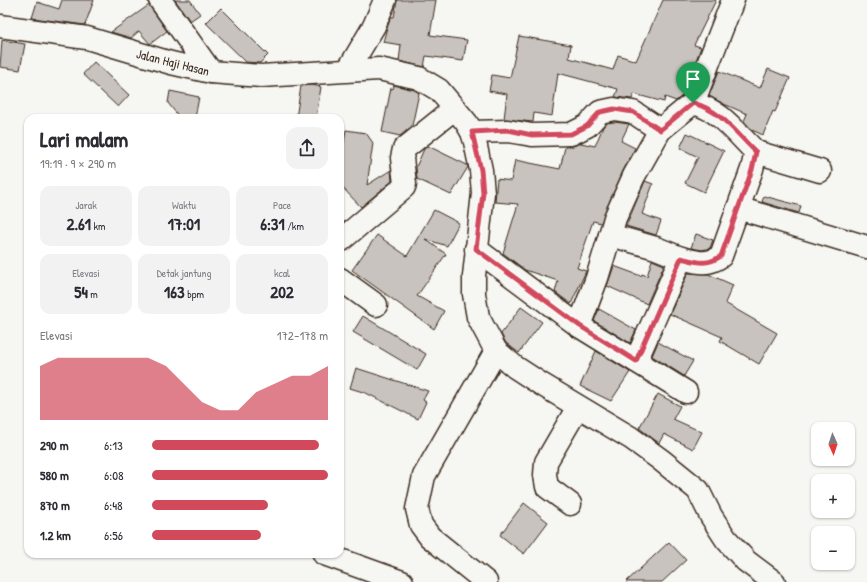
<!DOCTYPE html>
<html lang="id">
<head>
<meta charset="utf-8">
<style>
  body { margin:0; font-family:"Patrick Hand",sans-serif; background:#f2f2f3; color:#2b2b33; height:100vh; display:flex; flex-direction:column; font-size:15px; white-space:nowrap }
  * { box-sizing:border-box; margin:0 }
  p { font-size:13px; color:#7c7c81 }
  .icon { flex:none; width:22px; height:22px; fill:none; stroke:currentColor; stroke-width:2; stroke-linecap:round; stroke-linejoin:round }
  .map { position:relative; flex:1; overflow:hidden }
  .details { position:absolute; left:24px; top:114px; width:320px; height:444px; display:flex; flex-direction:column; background:#fff; border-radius:12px; box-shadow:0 1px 3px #0004 }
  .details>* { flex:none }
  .needle { width:26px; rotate:177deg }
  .tools { position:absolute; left:811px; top:422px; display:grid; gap:8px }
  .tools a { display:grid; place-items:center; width:44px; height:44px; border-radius:8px; background:#fff; box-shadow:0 1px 3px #0004; font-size:20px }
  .pin { position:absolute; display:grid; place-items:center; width:34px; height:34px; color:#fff; margin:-41px -17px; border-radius:50% 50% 50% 0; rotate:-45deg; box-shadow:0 0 4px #0007 }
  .pin .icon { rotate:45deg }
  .round { display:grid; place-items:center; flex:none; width:42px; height:42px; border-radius:12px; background:#f2f2f3 }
  .summary { display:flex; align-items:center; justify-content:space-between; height:68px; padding:0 16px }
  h1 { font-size:22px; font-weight:800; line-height:30px }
  .stats { display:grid; grid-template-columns:repeat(3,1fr); gap:6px; height:68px; padding:4px 16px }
  .stats div { display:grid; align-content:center; border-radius:10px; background:#f2f2f3; text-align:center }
  .stats b { font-size:17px; font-weight:800 }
  .stats small { font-size:11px; font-weight:400 }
  .stats p { font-size:11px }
  .chart { height:112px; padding:8px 16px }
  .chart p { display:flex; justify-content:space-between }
  .chart svg { width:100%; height:72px; margin-top:4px; fill:#d1495b; opacity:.7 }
  ul { padding:0 16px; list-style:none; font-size:13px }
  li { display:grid; grid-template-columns:64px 48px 1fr; align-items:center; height:30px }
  li i { height:10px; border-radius:5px; background:#d1495b }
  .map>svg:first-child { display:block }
  .building { fill:#c8c3be; stroke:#3b2a1e }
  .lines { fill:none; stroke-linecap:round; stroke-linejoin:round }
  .minor-casing { stroke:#3b2a1e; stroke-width:25 }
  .minor { stroke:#f6f6f2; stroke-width:22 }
  .route-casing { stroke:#fff; stroke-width:8 }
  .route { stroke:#d1495b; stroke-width:5 }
  .labels { text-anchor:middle; stroke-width:3; stroke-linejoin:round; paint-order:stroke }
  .street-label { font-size:13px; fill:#3b2a1e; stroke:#f6f6f2 }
</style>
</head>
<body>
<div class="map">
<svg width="867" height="582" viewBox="0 0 867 582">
  <rect width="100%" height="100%" fill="#f6f6f2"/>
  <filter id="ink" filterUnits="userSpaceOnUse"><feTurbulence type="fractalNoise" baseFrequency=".025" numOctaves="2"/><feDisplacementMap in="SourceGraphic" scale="8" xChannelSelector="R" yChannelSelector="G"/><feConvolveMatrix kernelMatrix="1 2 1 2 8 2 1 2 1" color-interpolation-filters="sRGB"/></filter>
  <g filter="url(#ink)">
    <g class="building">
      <polygon points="62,0 94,0 85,25 32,18 37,2 59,9"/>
      <polygon points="175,0 190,0 200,14 190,21"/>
      <polygon points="397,0 436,0 430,35 467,40 463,61 426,56 424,67 399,61 401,45 383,42 386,31 391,17 394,17"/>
      <polygon points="663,0 716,0 694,45 701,47 683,95 676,101 665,97 664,102 634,94 632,99 615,97 618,89 558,73 552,116 534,113 533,122 504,119 507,94 489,91 492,75 510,78 519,36 571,45 569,58 613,70 618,55 636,61"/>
      <polygon points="149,5 167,31 150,44 139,31 131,38 111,32"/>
      <polygon points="221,8 268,55 260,63 246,62 206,23"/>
      <polygon points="2,40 25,44 20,70 0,67"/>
      <polygon points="94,62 129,95 118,107 83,74"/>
      <polygon points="768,69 790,78 775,112 773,111 763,135 752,130 744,121 747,114 724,104 709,96 719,71 760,88"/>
      <polygon points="312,85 321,87 316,118 296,118 301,86"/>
      <polygon points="394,85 414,90 419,93 412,126 400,136 382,132 391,88 393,89"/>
      <polygon points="170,91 199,97 195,118 180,118 168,103"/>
      <polygon points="614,122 629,124 621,141 635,148 623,171 601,223 593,221 577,268 586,271 571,304 555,292 558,281 525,270 503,253 518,204 495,202 497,179 511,181 515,160 560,169 565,147 572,146 581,143 595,146 603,127 606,123"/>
      <polygon points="346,130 366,133 373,143 367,185 391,170 392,181 361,207 340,185 340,165"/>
      <polygon points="687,133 724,151 704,192 685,183 698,157 680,148"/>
      <polygon points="428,146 467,165 468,167 451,195 417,179 416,167 424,149"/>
      <polygon points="645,181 653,184 642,214 661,221 656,235 626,226"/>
      <polygon points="764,196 801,206 799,213 762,202"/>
      <polygon points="434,210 459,223 447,246 425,239 446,254 417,296 444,311 434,329 352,270 377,235 407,256"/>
      <polygon points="696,234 713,240 710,248 702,250 691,248"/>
      <polygon points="652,260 664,265 647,304 607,286 614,266 641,276 642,274 647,276"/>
      <polygon points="688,273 708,274 733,285 725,303 777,333 759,364 720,341 722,337 670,314"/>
      <polygon points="521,307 542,322 519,353 506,343 501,334"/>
      <polygon points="599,309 636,330 630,343 594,321"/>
      <polygon points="363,316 426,354 417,370 353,332"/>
      <polygon points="658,342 693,361 684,376 652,356"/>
      <polygon points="596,351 630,372 611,401 580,386"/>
      <polygon points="356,368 428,391 423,400 426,402 418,419 366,393 350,388"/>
      <polygon points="658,394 680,406 673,419 702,432 693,449 664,434 659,443 639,428"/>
      <polygon points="524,503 548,522 524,554 500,535"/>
      <polygon points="669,542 686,560 662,582 626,582"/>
    </g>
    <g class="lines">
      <g class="minor-casing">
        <g id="minor">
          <polyline points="160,0 211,72"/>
          <polyline points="0,26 87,38 171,63 211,72 261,76 379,69 419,78 439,90 466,122 472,132 475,142 481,170 483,193 474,276 474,294 478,317 496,351 515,367 541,384 631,438 661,460 698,490 711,516 726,539 746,561 774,582"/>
          <polyline points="348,70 374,26 385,0"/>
          <polyline points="472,132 508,131 532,135 571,134 587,126 600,112 614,109 633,112 660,130"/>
          <polyline points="756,152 820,171"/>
          <polyline points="738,208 867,247"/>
          <polyline points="340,241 404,187 405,184 402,158 404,149 454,109"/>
          <polyline points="476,249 579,326 686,392"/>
          <path d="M681,258C697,262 707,266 721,256L752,169L756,152C735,132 722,111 693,103"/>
          <polyline points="340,279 376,305"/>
          <polyline points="579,326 597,278 610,235"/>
          <polyline points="636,361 681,258 656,248 610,235 615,218 634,176 660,130 693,103 733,0"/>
          <polyline points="570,504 547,487 545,475 546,462 578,407"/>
          <polyline points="324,554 402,582"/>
          <polyline points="486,582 430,537 421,525 417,509 424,476 496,351"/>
        </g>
      </g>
      <use href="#minor" class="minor"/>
    </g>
  </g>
  <g class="lines" filter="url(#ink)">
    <g class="route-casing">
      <path id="route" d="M693,103C722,111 735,132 756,152L752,170L721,256C707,266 697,262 681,258L636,361L580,326L476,249L483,193L481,170L472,132L508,130L532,135L571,134L587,126L600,112L614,109L633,112L660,130Z"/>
    </g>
    <use href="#route" class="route"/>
  </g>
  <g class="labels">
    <g class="street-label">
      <text transform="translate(173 62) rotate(14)" y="5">Jalan Haji Hasan</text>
    </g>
  </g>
</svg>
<div class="tools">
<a><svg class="needle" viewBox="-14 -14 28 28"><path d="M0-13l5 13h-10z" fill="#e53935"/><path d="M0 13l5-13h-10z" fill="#7c7c81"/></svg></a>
<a>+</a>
<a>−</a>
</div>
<div class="pin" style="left:693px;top:103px;background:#1e9e55"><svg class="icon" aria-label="arrive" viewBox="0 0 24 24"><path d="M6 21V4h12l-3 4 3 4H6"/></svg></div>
<section class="details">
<div class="summary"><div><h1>Lari malam</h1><p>19:19 · 9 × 290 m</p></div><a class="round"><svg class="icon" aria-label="share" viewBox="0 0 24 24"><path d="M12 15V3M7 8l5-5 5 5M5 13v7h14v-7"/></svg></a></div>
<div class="stats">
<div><p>Jarak</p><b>2.61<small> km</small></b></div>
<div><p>Waktu</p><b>17:01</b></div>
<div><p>Pace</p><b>6:31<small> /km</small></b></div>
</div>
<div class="stats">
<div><p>Elevasi</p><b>54<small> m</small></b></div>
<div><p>Detak jantung</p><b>163<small> bpm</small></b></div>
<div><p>kcal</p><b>202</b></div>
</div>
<div class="chart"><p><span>Elevasi</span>172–178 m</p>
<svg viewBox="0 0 160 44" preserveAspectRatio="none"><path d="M0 44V11L10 6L20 6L30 6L40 6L50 6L60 6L70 11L80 22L90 33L100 38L110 38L120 27L130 22L140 17L150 17L160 11V44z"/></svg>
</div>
<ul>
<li><b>290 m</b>6:13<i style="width:95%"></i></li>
<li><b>580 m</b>6:08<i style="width:100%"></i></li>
<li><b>870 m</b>6:48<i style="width:66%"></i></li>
<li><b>1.2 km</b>6:56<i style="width:62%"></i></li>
</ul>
</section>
</div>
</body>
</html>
